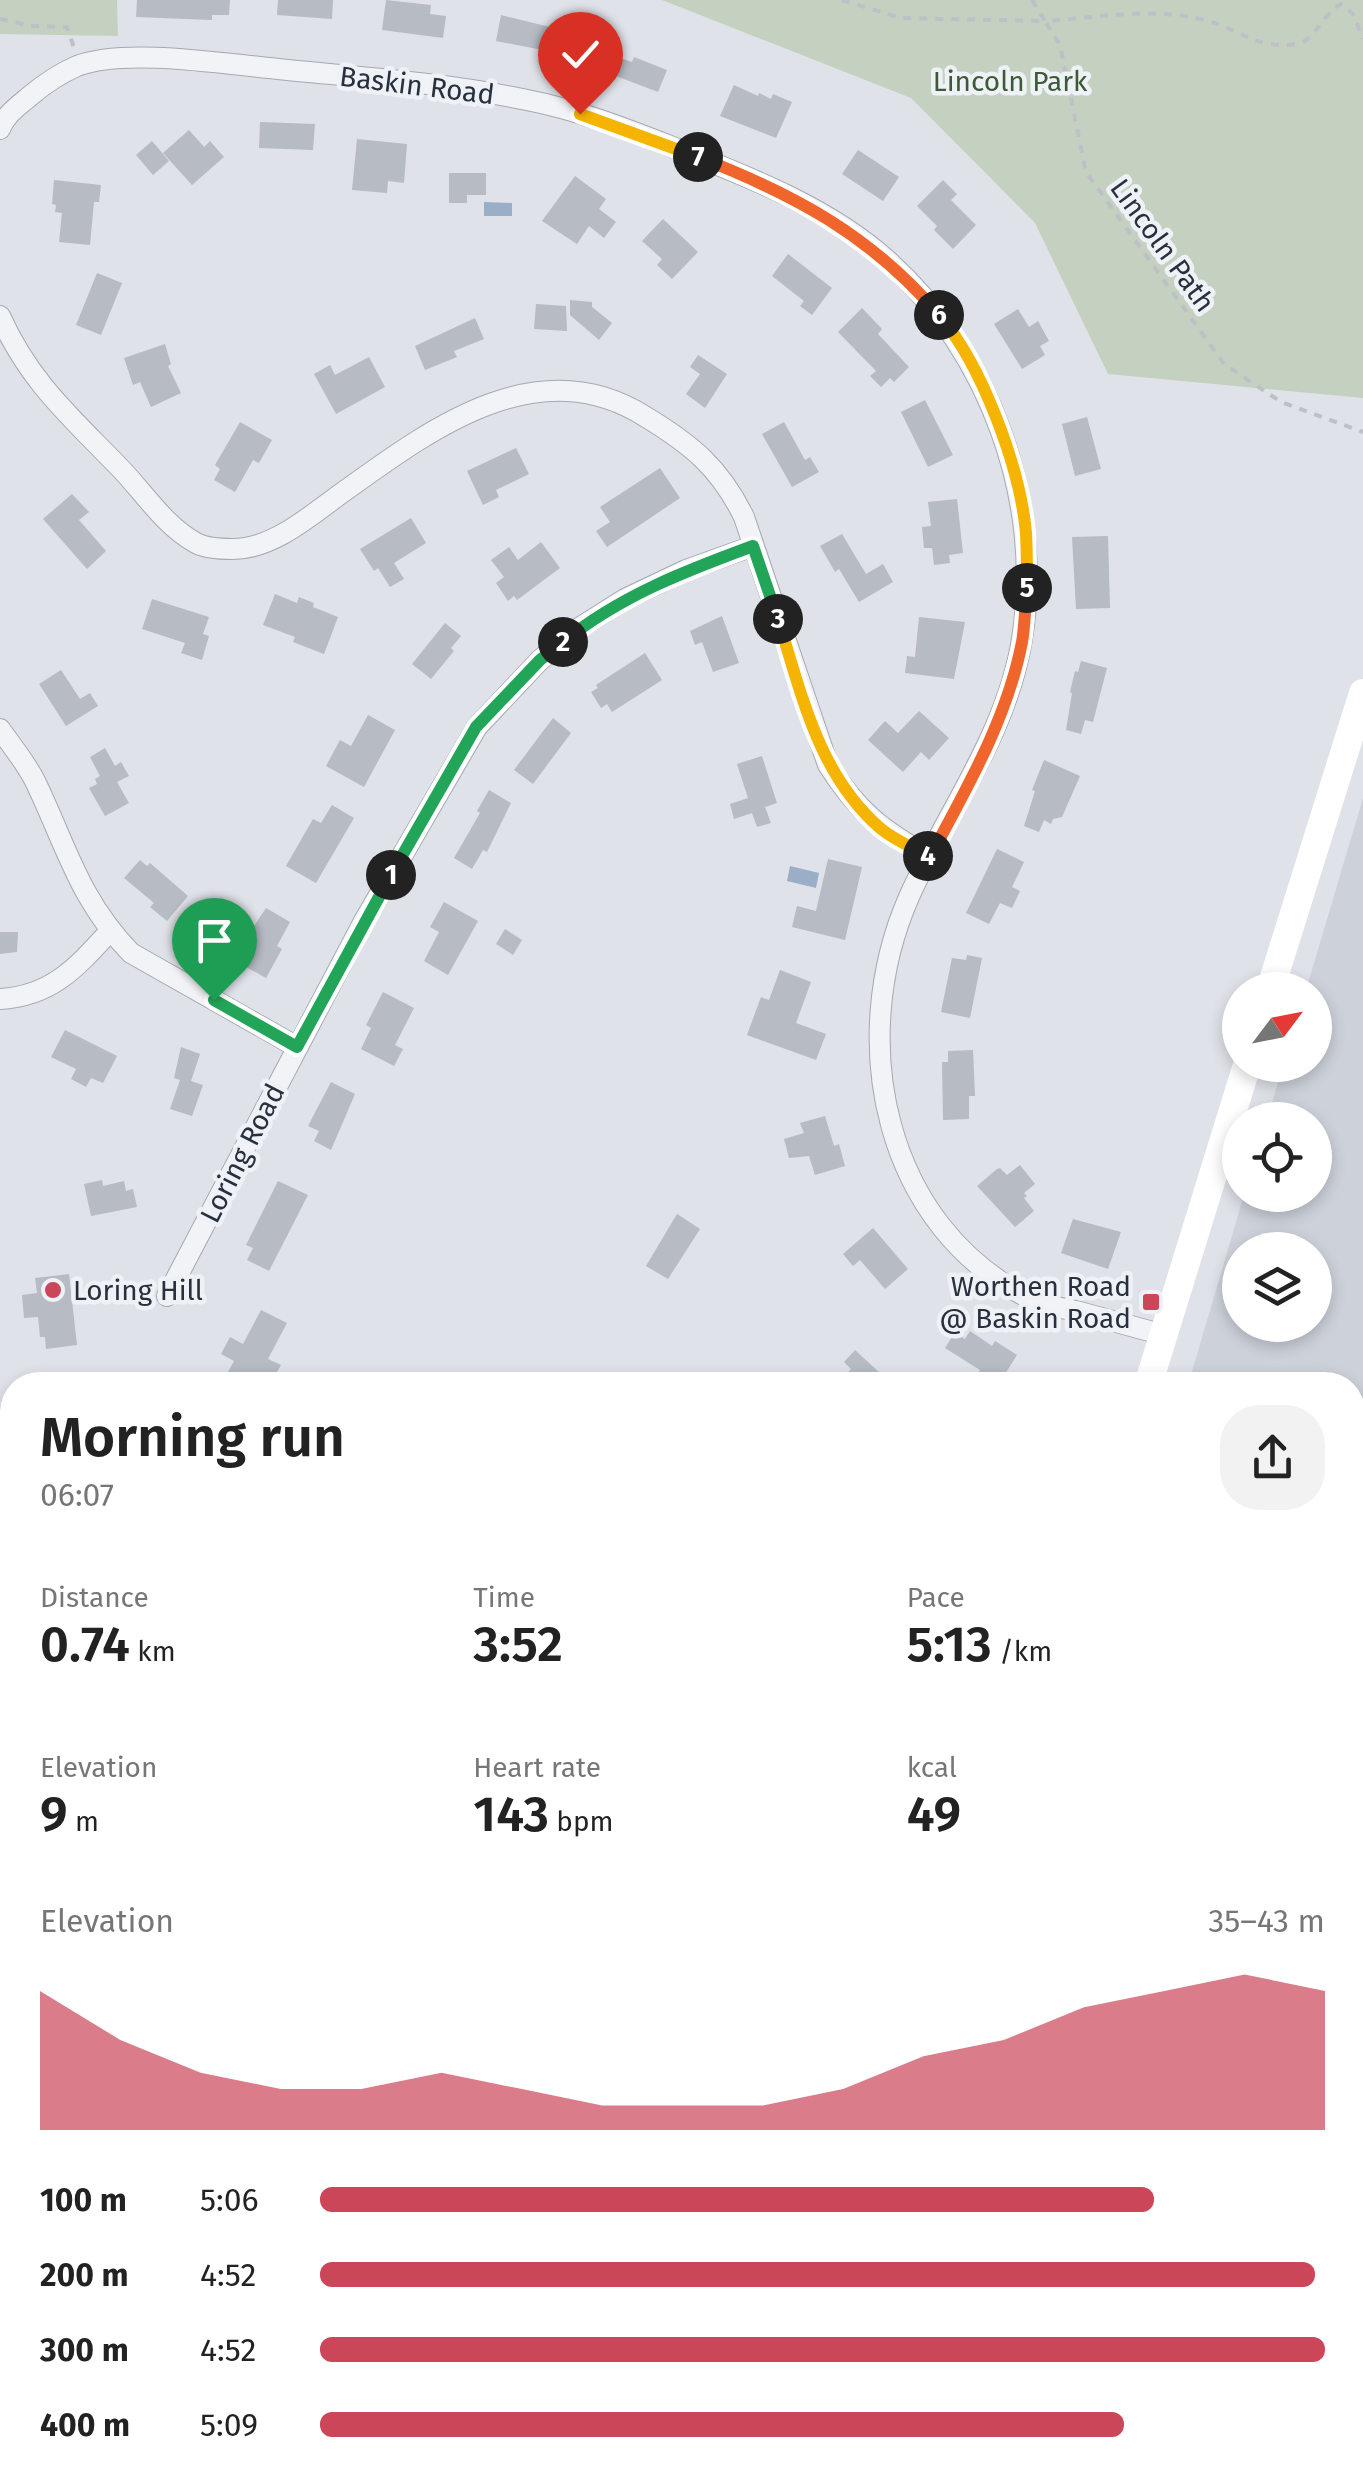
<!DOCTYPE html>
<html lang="en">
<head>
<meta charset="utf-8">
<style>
  body { margin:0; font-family:"Fira Sans",sans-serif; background:#f2f2f2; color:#222; height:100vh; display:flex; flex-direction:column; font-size:38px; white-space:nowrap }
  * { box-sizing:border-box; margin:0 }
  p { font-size:32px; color:#767676 }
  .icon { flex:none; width:55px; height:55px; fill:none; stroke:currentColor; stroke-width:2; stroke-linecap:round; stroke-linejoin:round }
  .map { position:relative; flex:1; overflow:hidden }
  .side { position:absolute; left:0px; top:1372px; width:1365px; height:1112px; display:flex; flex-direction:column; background:#fff; border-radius:40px 40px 0 0; box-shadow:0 5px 15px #0003 }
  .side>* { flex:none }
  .needle { width:65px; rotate:58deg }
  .tools { position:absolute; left:1222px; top:972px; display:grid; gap:20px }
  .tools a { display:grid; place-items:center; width:110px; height:110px; border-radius:50%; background:#fff; box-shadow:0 5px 15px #0003; font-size:50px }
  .pin { position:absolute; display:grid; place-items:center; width:85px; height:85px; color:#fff; margin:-102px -42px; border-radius:50% 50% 50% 0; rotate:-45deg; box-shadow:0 0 10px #0007 }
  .pin .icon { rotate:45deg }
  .km { position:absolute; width:50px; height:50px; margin:-25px; border-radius:50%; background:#222; color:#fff; font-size:28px; line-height:50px; text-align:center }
  .round { display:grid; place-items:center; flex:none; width:105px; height:105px; border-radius:40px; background:#f2f2f2 }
  .headline { display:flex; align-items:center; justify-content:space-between; height:170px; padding:0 40px }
  h1 { font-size:55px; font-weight:600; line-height:75px }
  .figures { display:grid; grid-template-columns:repeat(3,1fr); gap:15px; height:170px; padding:10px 40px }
  .figures div { display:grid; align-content:center }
  .figures b { font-size:50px; font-weight:600 }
  .figures small { font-size:28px; font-weight:400 }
  .figures p { font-size:28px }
  .chart { height:280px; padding:20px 40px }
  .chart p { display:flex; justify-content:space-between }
  .chart svg { width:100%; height:180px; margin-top:10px; fill:#cb4658; opacity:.7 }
  ul { padding:0 40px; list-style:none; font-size:32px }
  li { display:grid; grid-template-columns:160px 120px 1fr; align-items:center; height:75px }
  li i { height:25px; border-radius:12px; background:#cb4658 }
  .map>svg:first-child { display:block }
  .built { fill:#cdd1da; fill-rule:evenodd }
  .green { fill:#c4d1c0 }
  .water { fill:#9aafc7 }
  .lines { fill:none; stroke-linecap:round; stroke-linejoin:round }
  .stream { stroke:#9aafc7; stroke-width:6 }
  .building { fill:#b6bbc4 }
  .street-casing { stroke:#a4a9b2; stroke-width:22 }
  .primary-casing { stroke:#9ea6b3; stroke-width:32 }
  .path { stroke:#bdc0c6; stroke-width:4; stroke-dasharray:8 8; stroke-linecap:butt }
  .street { stroke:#f1f3f6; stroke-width:20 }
  .secondary { stroke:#fff; stroke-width:28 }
  .primary { stroke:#fff; stroke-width:30 }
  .split-1-casing { stroke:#fff; stroke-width:20 }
  .split-2-casing { stroke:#fff; stroke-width:20 }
  .split-3-casing { stroke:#fff; stroke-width:20 }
  .split-4-casing { stroke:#fff; stroke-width:20 }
  .split-5-casing { stroke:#fff; stroke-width:20 }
  .split-6-casing { stroke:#fff; stroke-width:20 }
  .split-7-casing { stroke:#fff; stroke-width:20 }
  .split-8-casing { stroke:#fff; stroke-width:20 }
  .split-1 { stroke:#22a559; stroke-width:12 }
  .split-2 { stroke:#22a559; stroke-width:12 }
  .split-3 { stroke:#22a559; stroke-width:12 }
  .split-4 { stroke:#f5b400; stroke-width:12 }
  .split-5 { stroke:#f0652b; stroke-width:12 }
  .split-6 { stroke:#f5b400; stroke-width:12 }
  .split-7 { stroke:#f0652b; stroke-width:12 }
  .split-8 { stroke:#f5b400; stroke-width:12 }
  .poi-dot { fill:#cb4658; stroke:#eef1f5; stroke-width:4 }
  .labels { text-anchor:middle; stroke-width:9; stroke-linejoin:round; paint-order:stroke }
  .park-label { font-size:28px; fill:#3c5a36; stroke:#eef1f5 }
  .street-label { font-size:28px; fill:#28303e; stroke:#eef1f5 }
  .poi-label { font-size:28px; fill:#28303e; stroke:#eef1f5; text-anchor:end }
</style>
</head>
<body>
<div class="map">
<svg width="1363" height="2484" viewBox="0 0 1363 2484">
  <rect width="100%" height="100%" fill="#dfe2e8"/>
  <path class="built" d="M1363,798V1793L1352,1791V1385H1188L1244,1195H1315V1120H1267L1283,1065H1315V990H1306ZM1240,1250H1315V1325H1240Z"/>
  <g class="green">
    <polygon points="0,0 117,0 118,36 0,34"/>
    <polygon points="662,0 1363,0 1363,398 1108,374 1035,223 911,98"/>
  </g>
  <g class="water">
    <polygon points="484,202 512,203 512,216 484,216"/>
    <polygon points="790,866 819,873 816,888 787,881"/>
  </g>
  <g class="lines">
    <g class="stream">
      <polyline points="1352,2426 1363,2429"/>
      <polyline points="1159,2484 1181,2472"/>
    </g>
  </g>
  <g class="building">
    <polygon points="137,0 230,0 229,15 212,15 212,20 136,17"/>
    <polygon points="278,0 333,0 332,19 277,15"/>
    <polygon points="386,0 431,5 430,14 446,16 443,38 382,30"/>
    <polygon points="501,15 562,30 558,53 496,41"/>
    <polygon points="615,56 632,62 634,57 667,70 658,92 608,73"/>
    <polygon points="734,85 758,96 759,93 771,99 773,94 792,102 776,138 720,116"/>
    <polygon points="260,122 315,124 313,150 259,148"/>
    <polygon points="189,130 204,147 210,141 224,157 192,185 163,153"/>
    <polygon points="357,139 407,144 404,183 388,181 387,193 352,190"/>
    <polygon points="152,141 169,161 153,175 136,155"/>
    <polygon points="858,150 899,177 883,201 842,174"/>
    <polygon points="449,173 486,173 486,195 467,195 467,203 449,203"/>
    <polygon points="575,176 606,199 599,209 616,222 604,238 589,226 577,244 542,221"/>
    <polygon points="54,180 101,185 99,202 94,202 90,245 59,242 62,213 55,212 56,205 52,204"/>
    <polygon points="943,180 957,194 951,200 976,225 953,249 934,230 937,226 917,206"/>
    <polygon points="663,219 698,252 672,279 657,265 662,259 642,241"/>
    <polygon points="788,254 832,288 812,315 800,306 804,301 772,276"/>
    <polygon points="97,273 122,283 101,335 76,325"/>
    <polygon points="570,300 592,302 592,307 612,323 599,340 570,315"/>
    <polygon points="536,304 566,306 567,331 534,329"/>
    <polygon points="862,308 882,329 878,334 909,367 894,382 890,378 881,387 870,376 876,371 838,332"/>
    <polygon points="1018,309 1029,327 1038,321 1049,341 1040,346 1045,355 1022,369 994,324"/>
    <polygon points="475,318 484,339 454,351 457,357 425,370 415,346"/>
    <polygon points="165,344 171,364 168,366 181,393 151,407 140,382 133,385 124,358"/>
    <polygon points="698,355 727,374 705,408 686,394 700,374 690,367"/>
    <polygon points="369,357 385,387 336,414 314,374 330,365 335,375"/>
    <polygon points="925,400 953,455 928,467 901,412"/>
    <polygon points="1087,417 1101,469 1075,476 1062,424"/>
    <polygon points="240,422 272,440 259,463 253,460 235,492 214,480 220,469 215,465"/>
    <polygon points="784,422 805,460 810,457 819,472 792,487 762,434"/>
    <polygon points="516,448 529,474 496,490 499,497 483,505 467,471"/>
    <polygon points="660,468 680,498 607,547 596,531 610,522 600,507"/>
    <polygon points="72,494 89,512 79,520 106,551 87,569 43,519"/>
    <polygon points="957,499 963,553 949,555 950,563 934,565 932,548 924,548 922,527 931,526 928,502"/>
    <polygon points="411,518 426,543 394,563 404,579 390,587 378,568 374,571 360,549"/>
    <polygon points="842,534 866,574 883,564 893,582 859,602 839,569 835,572 820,546"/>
    <polygon points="1108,536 1110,608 1076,609 1072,537"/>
    <polygon points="541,542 560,568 517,600 514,596 508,601 496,583 504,577 491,560 509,547 518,560"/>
    <polygon points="275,594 297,603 299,597 314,603 313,607 338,617 324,654 293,642 295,637 263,625"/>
    <polygon points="152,599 209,617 203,634 209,636 202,660 181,653 185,643 142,629"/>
    <polygon points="722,616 739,663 713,672 702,642 695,645 690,631"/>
    <polygon points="919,617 965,622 954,679 905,673 907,656 915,657"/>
    <polygon points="445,623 461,636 451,648 454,651 431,679 412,664"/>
    <polygon points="645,653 662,680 612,712 607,704 601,708 591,692 598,688 596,685"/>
    <polygon points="1081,661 1107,668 1093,722 1085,720 1081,734 1066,730 1072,693 1070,692 1075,671 1078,672"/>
    <polygon points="61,670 80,699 90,693 98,706 66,726 39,684"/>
    <polygon points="919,711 949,738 929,760 921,752 903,772 868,740 885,721 898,733"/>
    <polygon points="368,715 395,730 364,787 326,766 340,740 351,746"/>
    <polygon points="553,718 571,733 533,784 514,770"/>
    <polygon points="105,748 115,766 121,762 129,776 117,782 129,803 105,816 89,788 97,784 95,779 100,776 90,757"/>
    <polygon points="762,756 777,803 765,807 771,823 757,827 752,813 734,819 730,804 748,798 737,764"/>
    <polygon points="1044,760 1080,776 1062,817 1053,819 1051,824 1044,820 1039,832 1024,826 1035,791 1032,790"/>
    <polygon points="489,790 511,803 487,852 483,850 472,869 454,858 480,813 477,811"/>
    <polygon points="332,805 354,818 316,883 286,866 313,819 321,823"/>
    <polygon points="997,849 1024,862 1012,887 1020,891 1012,908 1000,903 989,924 966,913"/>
    <polygon points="828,859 862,867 845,940 792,927 797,906 816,911"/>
    <polygon points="140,860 147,866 150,863 188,896 167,921 150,907 154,903 124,878"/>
    <polygon points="444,902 478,921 448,975 424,961 439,932 430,927"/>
    <polygon points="266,908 290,922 277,946 282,949 266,978 232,959"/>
    <polygon points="505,929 522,940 513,955 496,944"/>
    <polygon points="0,932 18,932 17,952 0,954"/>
    <polygon points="967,955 982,958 970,1018 941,1012 952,958 966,960"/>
    <polygon points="780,970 811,982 796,1023 826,1034 816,1060 747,1035 761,997 769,1000"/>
    <polygon points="383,992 414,1008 395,1045 403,1049 394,1066 361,1049 371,1028 366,1025"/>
    <polygon points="65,1030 117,1056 103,1083 91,1078 86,1087 71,1079 76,1069 51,1057"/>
    <polygon points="181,1047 200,1054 191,1081 203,1085 192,1116 170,1109 180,1080 174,1078"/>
    <polygon points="973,1050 975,1096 969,1096 969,1119 943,1120 942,1062 948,1062 948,1051"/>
    <polygon points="331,1082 355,1094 331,1150 314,1141 319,1131 308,1126"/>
    <polygon points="825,1116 834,1146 839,1144 845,1166 815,1175 809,1156 789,1158 784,1139 804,1133 800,1123"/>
    <polygon points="1020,1165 1035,1184 1024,1193 1027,1196 1024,1198 1034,1211 1015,1227 977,1186 997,1169 1000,1168 1007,1175"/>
    <polygon points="102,1180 103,1186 124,1181 126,1191 133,1189 137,1207 91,1216 84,1184"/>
    <polygon points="278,1181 308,1195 269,1271 247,1260 253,1248 246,1245"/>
    <polygon points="677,1214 700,1229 668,1279 646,1266"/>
    <polygon points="1073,1219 1121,1232 1108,1269 1061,1253"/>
    <polygon points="873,1228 908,1269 885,1289 860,1260 853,1266 843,1254"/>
    <polygon points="69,1274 77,1345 46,1349 45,1337 40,1337 38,1317 24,1318 22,1295 37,1293 35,1278"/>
    <polygon points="261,1310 287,1323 268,1359 281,1365 272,1381 255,1372 248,1385 236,1385 224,1379 234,1361 221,1354 230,1337 243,1344"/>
    <polygon points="970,1331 992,1346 995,1341 1017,1355 998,1385 977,1375 980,1370 945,1348 955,1332 965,1339"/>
    <polygon points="855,1350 893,1385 854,1385 845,1376 851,1369 844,1362"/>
  </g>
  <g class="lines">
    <g class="street-casing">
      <g id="street">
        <path d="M0,129C6,114 17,107 30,96C43,85 61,73 77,66C123,48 219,63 269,68C354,77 442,82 527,100C579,110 629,130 678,149C749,177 829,208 887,260C990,352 1044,502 1022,639C1007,734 947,811 909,897C846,1040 883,1228 1033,1300C1046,1306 1062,1308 1076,1311C1106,1319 1135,1327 1164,1335"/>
        <path d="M0,316C30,383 72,418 121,469C145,494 165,526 196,543C205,548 223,549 233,549C272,549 309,517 339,495C427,432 536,347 646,417C692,445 720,468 744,517L828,765C857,811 883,831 930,857"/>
        <path d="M0,729C12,746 26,763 35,781C66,845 79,900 131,953L297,1047"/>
        <path d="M0,999C52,996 77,967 110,931"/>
        <polyline points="167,1296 364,921 477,727 540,660 579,628 625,599 686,570 753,546"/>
        <polyline points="1352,2127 1363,2137"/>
        <polyline points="1352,2278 1363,2279"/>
        <polyline points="909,2484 912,2472"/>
      </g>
    </g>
    <g class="primary-casing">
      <g id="primary">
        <polyline points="0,1805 12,1805"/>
        <polyline points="1352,1816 1363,1818"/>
      </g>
    </g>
    <g class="path">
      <polyline points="842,0 901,18 1045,21 1060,45 1086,172 1224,364 1281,402 1363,432"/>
      <path d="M1032,0L1045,21C1096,18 1150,7 1200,19C1238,27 1254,50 1296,44C1315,42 1321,15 1341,4L1353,14L1363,39"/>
      <polyline points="0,19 31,26 67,27 74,48"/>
    </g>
    <use href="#street" class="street"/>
    <g class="secondary">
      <polyline points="1270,990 1363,693"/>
      <polyline points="1148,1385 1247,1065"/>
    </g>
    <use href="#primary" class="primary"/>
  </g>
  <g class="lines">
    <g class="split-1-casing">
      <polyline id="split-1" points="214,1000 297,1047 391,875"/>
    </g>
    <g class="split-2-casing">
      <polyline id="split-2" points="391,875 476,727 540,660 563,642"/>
    </g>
    <g class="split-3-casing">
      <path id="split-3" d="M563,642C620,596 685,571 753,546L778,619"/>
    </g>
    <g class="split-4-casing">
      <path id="split-4" d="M778,619C802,695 818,774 880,828C894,840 912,847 928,856"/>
    </g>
    <g class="split-5-casing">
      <path id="split-5" d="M928,856L930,857C966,789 1007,720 1022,642C1025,625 1025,606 1027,588"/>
    </g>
    <g class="split-6-casing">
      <path id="split-6" d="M939,315C982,365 1020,467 1026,533C1027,551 1027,570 1027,588"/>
    </g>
    <g class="split-7-casing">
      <path id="split-7" d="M698,157C794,194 872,236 939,315"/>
    </g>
    <g class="split-8-casing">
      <polyline id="split-8" points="580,114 698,157"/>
    </g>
    <use href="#split-1" class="split-1"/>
    <use href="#split-2" class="split-2"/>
    <use href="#split-3" class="split-3"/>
    <use href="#split-4" class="split-4"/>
    <use href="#split-5" class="split-5"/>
    <use href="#split-6" class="split-6"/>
    <use href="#split-7" class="split-7"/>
    <use href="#split-8" class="split-8"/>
  </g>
  <g class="poi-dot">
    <circle cx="53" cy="1290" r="10"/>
    <rect x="1141" y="1292" width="20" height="20" rx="5"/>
  </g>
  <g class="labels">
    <g class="park-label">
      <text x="1010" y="91">Lincoln Park</text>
    </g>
    <g class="street-label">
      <text transform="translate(417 85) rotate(7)" y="10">Baskin Road</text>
      <text transform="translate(1163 245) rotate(54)" y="10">Lincoln Path</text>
      <text transform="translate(242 1153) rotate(-63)" y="10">Loring Road</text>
    </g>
    <g class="poi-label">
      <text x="1131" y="1296">Worthen Road<tspan x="1131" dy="32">@ Baskin Road</tspan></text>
      <text x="73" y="1300" text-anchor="start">Loring Hill</text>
    </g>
  </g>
</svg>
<div class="tools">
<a><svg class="needle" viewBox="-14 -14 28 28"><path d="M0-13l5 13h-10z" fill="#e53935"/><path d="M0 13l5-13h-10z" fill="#767676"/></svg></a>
<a><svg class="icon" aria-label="locate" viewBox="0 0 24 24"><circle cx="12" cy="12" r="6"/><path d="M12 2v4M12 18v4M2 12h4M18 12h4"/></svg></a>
<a><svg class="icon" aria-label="layers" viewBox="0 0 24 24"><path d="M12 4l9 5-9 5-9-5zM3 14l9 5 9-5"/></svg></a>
</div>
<div class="pin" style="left:214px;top:1000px;background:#1e9e55"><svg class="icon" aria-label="arrive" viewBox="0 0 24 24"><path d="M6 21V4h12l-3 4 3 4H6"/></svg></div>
<div class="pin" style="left:580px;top:114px;background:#d93025"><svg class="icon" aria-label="check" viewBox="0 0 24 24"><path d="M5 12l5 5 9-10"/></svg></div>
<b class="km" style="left:391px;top:875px">1</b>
<b class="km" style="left:563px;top:642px">2</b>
<b class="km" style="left:778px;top:619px">3</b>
<b class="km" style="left:928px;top:856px">4</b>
<b class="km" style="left:1027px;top:588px">5</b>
<b class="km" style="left:939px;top:315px">6</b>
<b class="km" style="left:698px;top:157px">7</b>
<section class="side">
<div class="headline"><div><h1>Morning run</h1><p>06:07</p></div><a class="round"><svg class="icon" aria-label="share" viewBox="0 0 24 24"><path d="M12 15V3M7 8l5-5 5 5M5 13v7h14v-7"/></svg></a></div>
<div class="figures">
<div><p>Distance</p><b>0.74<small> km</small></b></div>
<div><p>Time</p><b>3:52</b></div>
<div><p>Pace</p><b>5:13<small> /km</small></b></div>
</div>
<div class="figures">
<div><p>Elevation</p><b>9<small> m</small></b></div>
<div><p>Heart rate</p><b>143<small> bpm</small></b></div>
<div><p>kcal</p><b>49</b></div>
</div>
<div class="chart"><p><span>Elevation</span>35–43 m</p>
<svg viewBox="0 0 160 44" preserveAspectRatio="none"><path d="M0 44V10L10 22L20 30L30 34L40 34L50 30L60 34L70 38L80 38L90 38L100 34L110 26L120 22L130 14L140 10L150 6L160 10V44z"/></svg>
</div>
<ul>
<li><b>100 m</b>5:06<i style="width:83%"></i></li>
<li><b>200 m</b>4:52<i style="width:99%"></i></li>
<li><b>300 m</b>4:52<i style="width:100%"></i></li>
<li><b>400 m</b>5:09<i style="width:80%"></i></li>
</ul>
</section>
</div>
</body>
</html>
